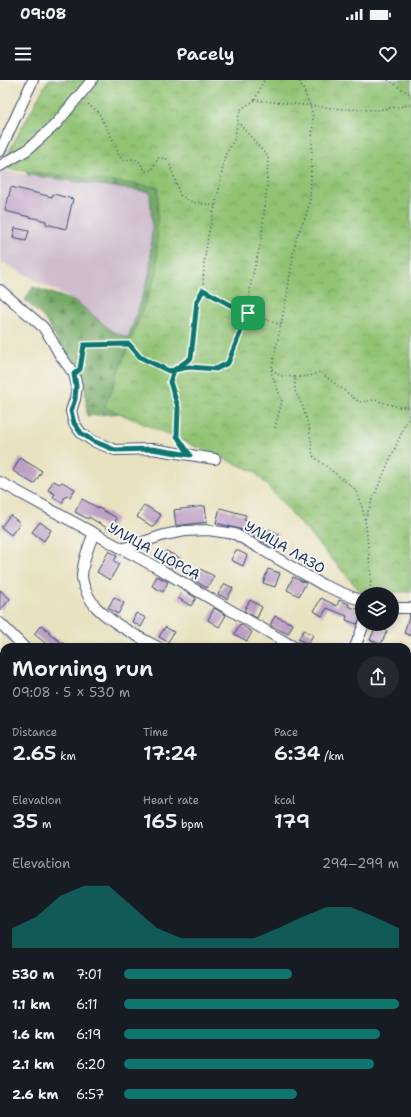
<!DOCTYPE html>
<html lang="en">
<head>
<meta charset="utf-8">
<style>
  body { margin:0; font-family:"Shantell Sans",sans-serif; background:#242831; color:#f1f3f6; height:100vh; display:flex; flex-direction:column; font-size:15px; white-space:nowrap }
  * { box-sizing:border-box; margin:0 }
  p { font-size:13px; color:#9ea1a6 }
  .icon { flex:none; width:22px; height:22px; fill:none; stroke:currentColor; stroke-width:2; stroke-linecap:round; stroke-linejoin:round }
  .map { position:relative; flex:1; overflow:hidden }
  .panel { position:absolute; left:0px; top:563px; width:411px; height:474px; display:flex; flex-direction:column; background:#171b24; border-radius:12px 12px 0 0; box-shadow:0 2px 6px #0003 }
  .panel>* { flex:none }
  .tools { position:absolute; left:355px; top:507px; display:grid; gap:8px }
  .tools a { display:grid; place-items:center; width:44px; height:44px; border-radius:50%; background:#171b24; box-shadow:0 2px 6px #0003; font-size:20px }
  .pin { position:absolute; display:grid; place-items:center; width:34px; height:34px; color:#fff; margin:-17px; border-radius:8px; box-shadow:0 2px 6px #0006 }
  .round { display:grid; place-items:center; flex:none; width:42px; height:42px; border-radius:21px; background:#242831 }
  .summary { display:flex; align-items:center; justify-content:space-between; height:68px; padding:0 12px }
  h1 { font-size:22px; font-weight:600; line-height:30px }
  .figures { display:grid; grid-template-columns:repeat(3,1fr); gap:6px; height:68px; padding:4px 12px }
  .figures div { display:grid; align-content:center }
  .figures b { font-size:20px; font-weight:600 }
  .figures small { font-size:11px; font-weight:400 }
  .figures p { font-size:11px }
  .chart { height:112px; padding:8px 12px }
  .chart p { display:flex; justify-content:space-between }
  .chart svg { width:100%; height:72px; margin-top:4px; fill:#0f766e; opacity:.7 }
  ul { padding:0 12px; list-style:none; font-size:13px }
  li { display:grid; grid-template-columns:64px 48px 1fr; align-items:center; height:30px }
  li i { height:10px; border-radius:5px; background:#0f766e }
  .status { display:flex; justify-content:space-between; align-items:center; height:28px; padding:0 20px; background:#171b24; direction:ltr }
  .status svg { height:11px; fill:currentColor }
  header { display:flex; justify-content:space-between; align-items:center; height:52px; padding:0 12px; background:#171b24; font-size:18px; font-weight:600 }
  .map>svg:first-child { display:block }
  .industrial { fill:#cfbdce }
  .forest { fill:url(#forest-firs); stroke:#486c62 }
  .park { fill:url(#park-crowns); stroke:#567968 }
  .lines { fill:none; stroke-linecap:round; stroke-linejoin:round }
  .river { stroke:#70bfeb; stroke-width:15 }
  .building { fill:#bc9fc3 }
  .minor-casing { stroke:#3a4a6d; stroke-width:12 }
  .path { stroke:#3a4a6d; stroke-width:1.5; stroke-dasharray:1 3; stroke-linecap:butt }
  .minor { stroke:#fff; stroke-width:10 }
  .route-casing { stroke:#fff; stroke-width:8 }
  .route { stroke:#0f766e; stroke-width:5 }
  .labels { text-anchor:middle; stroke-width:4; stroke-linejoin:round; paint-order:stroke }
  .street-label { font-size:14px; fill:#1b2f5e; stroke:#f6f6f2 }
</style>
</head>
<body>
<div class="status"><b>09:08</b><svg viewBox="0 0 49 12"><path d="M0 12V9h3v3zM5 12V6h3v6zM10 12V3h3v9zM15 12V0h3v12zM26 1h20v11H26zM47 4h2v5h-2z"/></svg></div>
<header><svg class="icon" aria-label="menu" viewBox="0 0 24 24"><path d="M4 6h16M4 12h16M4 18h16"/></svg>Pacely<svg class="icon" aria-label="heart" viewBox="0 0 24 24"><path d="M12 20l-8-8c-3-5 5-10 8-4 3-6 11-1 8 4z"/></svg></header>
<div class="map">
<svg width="411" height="1037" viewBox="0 0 411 1037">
  <defs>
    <pattern id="forest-firs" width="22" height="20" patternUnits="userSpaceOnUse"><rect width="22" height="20" fill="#74a965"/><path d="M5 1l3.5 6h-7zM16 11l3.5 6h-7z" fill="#5e8a56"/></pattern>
    <pattern id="park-crowns" width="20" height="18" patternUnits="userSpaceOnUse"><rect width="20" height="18" fill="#91c373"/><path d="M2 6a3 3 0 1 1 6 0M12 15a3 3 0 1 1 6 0" fill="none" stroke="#769f62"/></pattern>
  </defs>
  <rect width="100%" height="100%" fill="#f6f6f2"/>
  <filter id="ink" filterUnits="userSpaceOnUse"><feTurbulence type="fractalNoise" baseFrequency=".025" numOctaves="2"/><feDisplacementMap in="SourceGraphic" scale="8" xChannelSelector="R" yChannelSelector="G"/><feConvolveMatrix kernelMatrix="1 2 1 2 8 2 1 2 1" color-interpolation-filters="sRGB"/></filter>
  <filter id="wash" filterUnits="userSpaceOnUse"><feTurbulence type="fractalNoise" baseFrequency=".012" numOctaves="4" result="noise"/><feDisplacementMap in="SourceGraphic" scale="16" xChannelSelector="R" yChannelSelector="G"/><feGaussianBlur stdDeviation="0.9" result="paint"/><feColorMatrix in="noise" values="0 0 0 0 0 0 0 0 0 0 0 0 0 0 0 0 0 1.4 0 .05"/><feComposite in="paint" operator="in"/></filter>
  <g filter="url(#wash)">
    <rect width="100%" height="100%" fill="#e9e2c1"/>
    <polygon class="industrial" points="0,91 150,112 152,145 150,192 140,224 128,258 112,251 77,222 0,181"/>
    <polygon class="forest" points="51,0 177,77 167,329 87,336 85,307 44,238 25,220 33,207 77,222 112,251 128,258 140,224 150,192 152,145 150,112 28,95 14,62"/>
    <polygon class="park" points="48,0 411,0 411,512 361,512 255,392 105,327 157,193 158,107 0,88"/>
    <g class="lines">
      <g class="river">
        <polyline points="0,702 4,711"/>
        <polyline points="347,1033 352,1037"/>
      </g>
    </g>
    <g id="blocks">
      <g class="building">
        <polygon points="11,107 52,117 53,114 73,119 66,149 46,144 46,141 5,131"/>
        <polygon points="15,148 29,151 26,161 13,158"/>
        <polygon points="20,378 42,391 34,404 13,391"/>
        <polygon points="53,401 60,404 62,402 75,409 70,417 66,415 62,423 53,417 55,414 48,410"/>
        <polygon points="82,419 117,438 110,450 89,437 88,439 75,432"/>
        <polygon points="144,425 161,435 153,447 137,437"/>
        <polygon points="205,426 207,442 176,446 174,430"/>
        <polygon points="220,428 246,435 244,440 279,454 273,468 247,453 248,452 236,448 216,443"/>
        <polygon points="10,435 20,443 11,455 1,447"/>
        <polygon points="40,442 51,450 44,461 32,452"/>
        <polygon points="236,470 247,475 243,486 231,480"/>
        <polygon points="109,471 117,476 114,481 119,484 110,500 97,492"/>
        <polygon points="166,471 181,479 175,489 160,481"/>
        <polygon points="198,488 214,496 207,508 192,499"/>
        <polygon points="268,489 280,493 275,507 263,503"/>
        <polygon points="157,496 168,502 163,512 152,506"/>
        <polygon points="293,497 306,503 299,516 287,510"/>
        <polygon points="225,504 233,508 227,519 218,514"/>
        <polygon points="0,510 10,519 0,530"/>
        <polygon points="183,510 196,518 191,526 178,518"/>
        <polygon points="114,517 124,523 118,534 108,528"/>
        <polygon points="321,518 337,526 339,520 349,524 348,526 362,531 361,538 357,544 346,540 347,536 327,528 322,536 314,531"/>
        <polygon points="250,520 262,527 257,538 244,531"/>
        <polygon points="214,528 226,535 219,547 208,540"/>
        <polygon points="136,533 146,538 141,547 132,542"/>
        <polygon points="410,534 411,535 411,556 404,553"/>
        <polygon points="275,536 293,544 288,554 270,545"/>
        <polygon points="240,544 252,552 247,561 234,554"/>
        <polygon points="41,545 50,552 49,554 69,567 50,567 34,554"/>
        <polygon points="376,546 387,551 381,564 370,560"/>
        <polygon points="165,547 174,552 168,562 159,557"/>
        <polygon points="304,550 313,555 308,564 298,559"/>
      </g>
    </g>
  </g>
  <g filter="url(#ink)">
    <use href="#blocks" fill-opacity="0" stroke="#3a4a6d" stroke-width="1"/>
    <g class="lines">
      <g class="minor-casing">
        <g id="minor">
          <polyline points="0,71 33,0"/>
          <polyline points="0,86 27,70 56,44 92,0"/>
          <polyline points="0,210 43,247 51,259 60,275 74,294 77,306 75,319 71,331 74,343 81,353 93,361 115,370 152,369 215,379"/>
          <polyline points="0,402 163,491 294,567"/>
          <path d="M94,453C88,467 83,480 82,495C82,506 90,521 97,528C111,542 140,558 158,567"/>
          <polyline points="122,469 164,455 185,451 208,450 235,454 323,505 362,521"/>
          <polyline points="392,528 411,528"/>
          <polyline points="0,543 24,567"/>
          <polyline points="355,567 364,544"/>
          <polyline points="0,741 4,746"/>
          <polyline points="0,765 4,760"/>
          <polyline points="407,766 411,767"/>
          <polyline points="0,853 4,857"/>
          <polyline points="407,857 411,843"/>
          <polyline points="407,884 411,885"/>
          <polyline points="0,981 4,985"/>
          <polyline points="31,1033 33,1037"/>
          <polyline points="180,1033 184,1037"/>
          <polyline points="318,1033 323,1037"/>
          <polyline points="390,1033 397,1037"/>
        </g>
      </g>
      <g class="path">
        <polyline points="388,0 411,15"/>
        <path d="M88,20L89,26L97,30L115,64L119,76L124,80C137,78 139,79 145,91L152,90L158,78L168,79L180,115L192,122L216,126"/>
        <polyline points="255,20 264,0"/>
        <polyline points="281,245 237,229 203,210 204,183 209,151 219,110 225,75 234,60 240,30 255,20 343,29 377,30 411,25"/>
        <polyline points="80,288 84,265 129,264 140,277 169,291 189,287 216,289 228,283 248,233 251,202 261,162 267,105 268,77 238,42"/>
        <polyline points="272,289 280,296 295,297 295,311 302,325 309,347 313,376 355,409 362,427 366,446 371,496 370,514"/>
        <polyline points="295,297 310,296 320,292 359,322 375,320 398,327 408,327 411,331"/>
        <polyline points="275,348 282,321 271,292 287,215 293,174 297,155 306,136 310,121 313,38 310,25 299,0"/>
        <polyline points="183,365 177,356 178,327 171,302 174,290 191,278 197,221 202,210"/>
        <path d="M365,439C379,402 396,367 411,331"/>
      </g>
      <use href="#minor" class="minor"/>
    </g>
  </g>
  <g class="lines" filter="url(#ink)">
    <g class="route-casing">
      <polyline id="route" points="248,233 228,283 216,289 189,287 169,291 140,277 129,264 84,265 80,289 74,294 76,306 75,319 71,331 74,343 81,353 93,361 115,370 152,369 190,375 177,356 178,327 170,302 174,290 191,278 197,221 203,210 238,229 248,233"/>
    </g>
    <use href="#route" class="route"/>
  </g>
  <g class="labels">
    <g class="street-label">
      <text transform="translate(285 467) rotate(30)" y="5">УЛИЦА ЛАЗО</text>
      <text transform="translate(154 471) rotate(29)" y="5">УЛИЦА ЩОРСА</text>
    </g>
  </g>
</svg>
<div class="tools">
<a><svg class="icon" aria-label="layers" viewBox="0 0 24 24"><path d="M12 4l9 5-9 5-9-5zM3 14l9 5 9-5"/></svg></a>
</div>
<div class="pin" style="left:248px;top:233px;background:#1e9e55"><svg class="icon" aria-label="arrive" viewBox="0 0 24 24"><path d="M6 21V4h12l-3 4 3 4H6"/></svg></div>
<section class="panel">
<div class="summary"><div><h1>Morning run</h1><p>09:08 · 5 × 530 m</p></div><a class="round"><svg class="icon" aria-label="share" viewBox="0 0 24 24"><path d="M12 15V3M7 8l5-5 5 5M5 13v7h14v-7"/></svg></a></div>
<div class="figures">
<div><p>Distance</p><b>2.65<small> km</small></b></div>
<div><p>Time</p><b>17:24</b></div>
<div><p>Pace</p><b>6:34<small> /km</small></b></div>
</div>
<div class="figures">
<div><p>Elevation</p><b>35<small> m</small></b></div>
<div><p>Heart rate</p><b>165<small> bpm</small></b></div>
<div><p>kcal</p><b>179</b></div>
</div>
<div class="chart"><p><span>Elevation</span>294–299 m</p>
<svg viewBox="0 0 160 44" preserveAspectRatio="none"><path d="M0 44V32L10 25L20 12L30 6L40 6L50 19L60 32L70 38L80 38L90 38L100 38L110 32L120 25L130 19L140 19L150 25L160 32V44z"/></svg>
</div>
<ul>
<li><b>530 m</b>7:01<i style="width:61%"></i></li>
<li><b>1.1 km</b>6:11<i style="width:100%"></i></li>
<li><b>1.6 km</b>6:19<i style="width:93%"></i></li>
<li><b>2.1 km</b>6:20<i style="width:91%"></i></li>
<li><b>2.6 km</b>6:57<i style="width:63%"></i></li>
</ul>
</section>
</div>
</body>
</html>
